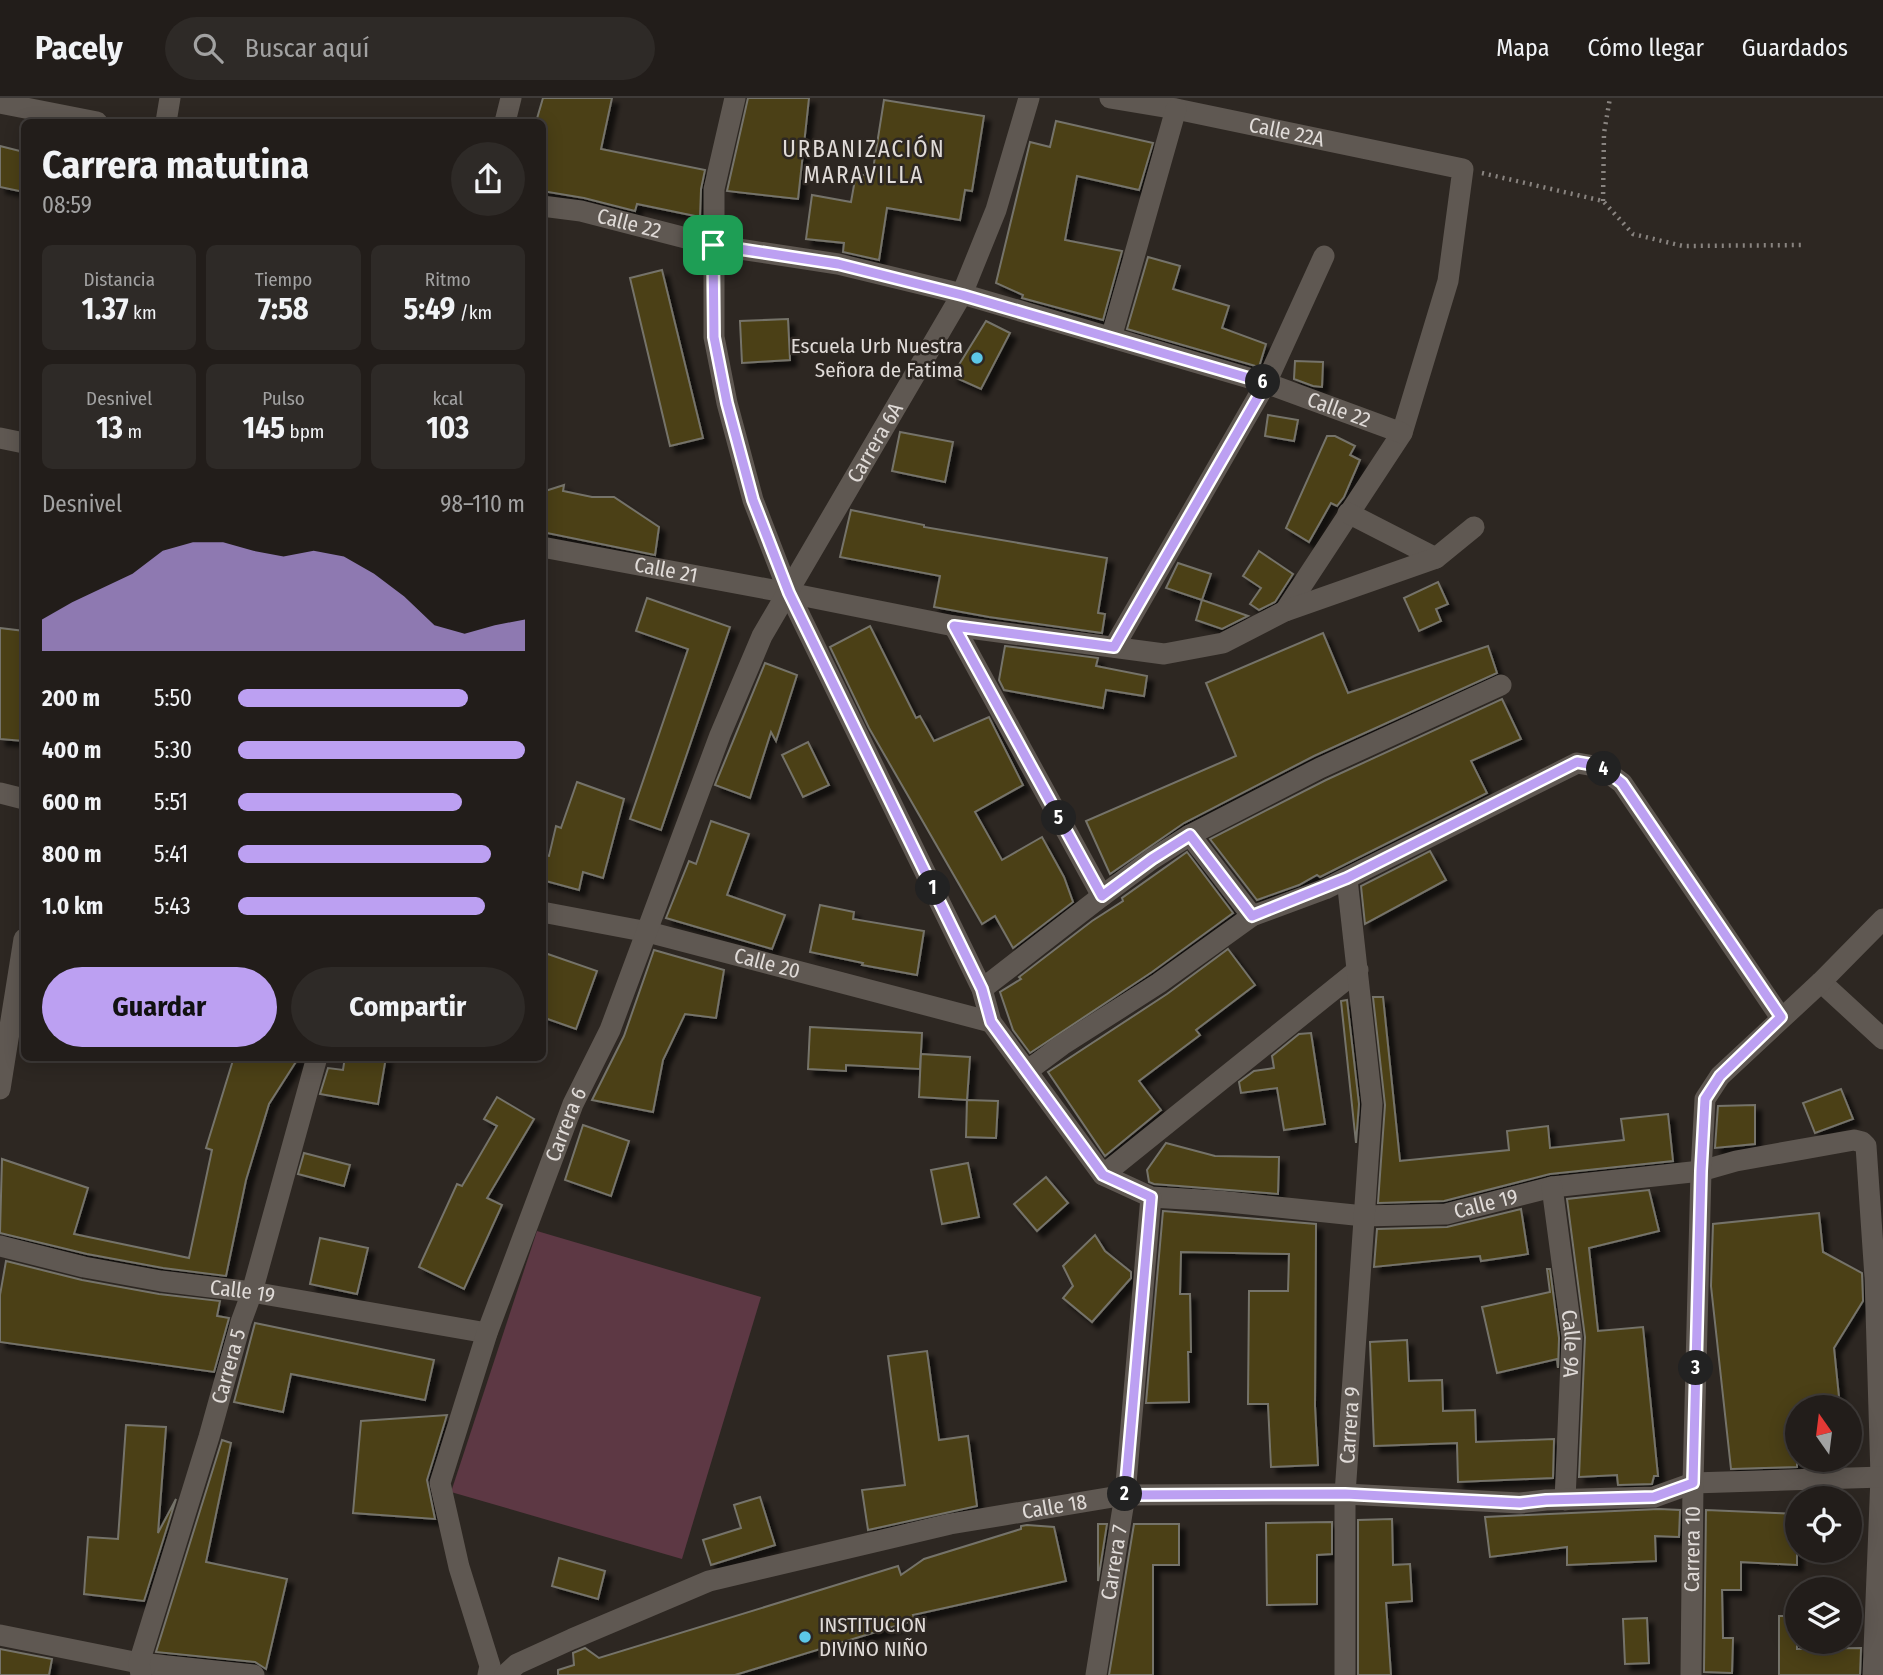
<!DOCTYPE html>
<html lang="es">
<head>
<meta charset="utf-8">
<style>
  body { margin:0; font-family:"Fira Sans Condensed",sans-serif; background:#2e2a27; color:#f1f3f6; height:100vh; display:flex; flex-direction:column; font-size:26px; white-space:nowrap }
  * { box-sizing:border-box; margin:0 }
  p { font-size:23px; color:#a2a2a2 }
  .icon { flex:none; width:38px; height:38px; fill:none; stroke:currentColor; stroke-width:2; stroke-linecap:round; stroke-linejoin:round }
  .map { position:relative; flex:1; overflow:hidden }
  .side { position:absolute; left:21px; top:21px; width:525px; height:942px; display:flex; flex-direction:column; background:#221d1a; border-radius:10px; box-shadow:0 4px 18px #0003,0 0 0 2px #3f3b39 }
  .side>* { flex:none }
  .needle { width:46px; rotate:346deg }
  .controls { position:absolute; left:1785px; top:1297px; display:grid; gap:14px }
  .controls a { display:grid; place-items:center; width:77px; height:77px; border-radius:50%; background:#221d1a; box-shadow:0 4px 18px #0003,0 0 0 2px #3f3b39; font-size:35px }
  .pin { position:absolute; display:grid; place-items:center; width:60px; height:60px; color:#fff; margin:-30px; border-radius:14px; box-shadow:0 4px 10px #0006 }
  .km { position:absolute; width:35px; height:35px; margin:-18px; border-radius:50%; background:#222; color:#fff; font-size:19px; line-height:35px; text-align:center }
  .round { display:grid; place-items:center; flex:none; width:74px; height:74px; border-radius:37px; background:#2e2a27 }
  .headline { display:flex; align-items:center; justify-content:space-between; height:119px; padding:0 21px }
  h1 { font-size:38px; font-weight:700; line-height:52px }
  .figures { display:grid; grid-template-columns:repeat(3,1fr); gap:10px; height:119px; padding:7px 21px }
  .figures div { display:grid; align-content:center; border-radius:10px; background:#2e2a27; text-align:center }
  .figures b { font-size:30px; font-weight:700 }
  .figures small { font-size:19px; font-weight:400 }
  .figures p { font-size:19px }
  .chart { height:196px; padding:14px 21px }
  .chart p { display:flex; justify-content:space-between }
  .chart svg { width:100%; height:126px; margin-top:7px; fill:#bca0f2; opacity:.7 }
  .button { display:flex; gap:14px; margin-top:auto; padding:14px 21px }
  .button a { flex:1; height:80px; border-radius:42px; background:#bca0f2; color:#111; font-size:28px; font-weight:700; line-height:80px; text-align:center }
  .button a+a { background:#2e2a27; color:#f1f3f6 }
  ul { padding:0 21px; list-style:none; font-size:23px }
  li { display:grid; grid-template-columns:112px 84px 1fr; align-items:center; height:52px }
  li i { height:18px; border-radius:9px; background:#bca0f2 }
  header { display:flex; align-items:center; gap:42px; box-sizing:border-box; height:98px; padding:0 35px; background:#221d1a; border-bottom:2px solid #3f3b39 }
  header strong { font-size:33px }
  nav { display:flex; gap:38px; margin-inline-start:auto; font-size:24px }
  .search { width:490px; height:63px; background:#2e2a27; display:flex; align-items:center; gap:18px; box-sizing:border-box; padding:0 24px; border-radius:38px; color:#a2a2a2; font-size:26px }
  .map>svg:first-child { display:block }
  .green { fill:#5d3844 }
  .building { fill:#4c4012; stroke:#75736a; stroke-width:2; filter:url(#shadow) }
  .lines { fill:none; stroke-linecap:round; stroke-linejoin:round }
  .path { stroke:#898480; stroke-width:4.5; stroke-dasharray:2 5; stroke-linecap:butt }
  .minor { stroke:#5f5852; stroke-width:21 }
  .route-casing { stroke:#fff; stroke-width:14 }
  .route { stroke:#bca0f2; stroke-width:9 }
  .poi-dot { fill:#5cc7e7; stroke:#2d2722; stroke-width:2.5 }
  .labels { text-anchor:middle; stroke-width:5; stroke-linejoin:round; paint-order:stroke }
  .street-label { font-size:21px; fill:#e0dbd8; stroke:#2d2722 }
  .poi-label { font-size:21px; fill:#e0dbd8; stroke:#2d2722; text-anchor:end }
  .neighbourhood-label { font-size:23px; letter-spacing:2px; fill:#e0dbd8; stroke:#2d2722 }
</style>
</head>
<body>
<header>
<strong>Pacely</strong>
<div class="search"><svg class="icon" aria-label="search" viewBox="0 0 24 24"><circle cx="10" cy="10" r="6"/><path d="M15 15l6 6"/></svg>Buscar aquí</div>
<nav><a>Mapa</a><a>Cómo llegar</a><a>Guardados</a></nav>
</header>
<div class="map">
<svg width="1883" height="1577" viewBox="0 0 1883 1577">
  <defs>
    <filter id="shadow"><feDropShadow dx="6" dy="6" stdDeviation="2" flood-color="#0009"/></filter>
  </defs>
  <rect width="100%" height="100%" fill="#2d2722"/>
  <polygon class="green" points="537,1133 761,1199 682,1461 451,1394"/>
  <g class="building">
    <polygon points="543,0 612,0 601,51 705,72 701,91 700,119 637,106 635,113 584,100 542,93 542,24 536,24"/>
    <polygon points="748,0 809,0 798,101 727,93"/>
    <polygon points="884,2 984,18 972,93 965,92 960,122 887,110 879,162 843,154 844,145 806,141 812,97 851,104 856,76 872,78"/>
    <polygon points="1056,23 1153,45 1139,92 1077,78 1065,142 1122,153 1103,222 1022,200 1023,197 996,185 1030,44 1050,49"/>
    <polygon points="0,48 24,54 24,94 0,89"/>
    <polygon points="1148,159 1180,168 1173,191 1229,208 1222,230 1266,246 1259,269 1127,231"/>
    <polygon points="662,172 703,340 670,348 630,180"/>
    <polygon points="788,221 790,262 742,265 740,223"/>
    <polygon points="986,223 1010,235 981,291 952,278"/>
    <polygon points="1295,263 1323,264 1322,289 1313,288 1294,281"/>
    <polygon points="1268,317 1298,322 1294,343 1265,338"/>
    <polygon points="900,334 953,344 945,384 892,373"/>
    <polygon points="1327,338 1335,338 1355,348 1350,357 1360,362 1344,399 1337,408 1331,405 1309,444 1286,430"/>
    <polygon points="564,387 563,393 592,399 614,399 659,429 655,457 542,434 542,394"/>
    <polygon points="851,412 924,427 924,429 1107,460 1098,515 1105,516 1102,535 989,519 934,509 940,478 840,459"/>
    <polygon points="1259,453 1293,476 1275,504 1259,512 1250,506 1261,490 1243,478"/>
    <polygon points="1178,465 1211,476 1202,502 1248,518 1222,531 1196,522 1202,502 1166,490"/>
    <polygon points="1438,484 1448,506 1436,511 1441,523 1419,533 1404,500"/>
    <polygon points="647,500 730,529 661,732 630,721 688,551 636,533"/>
    <polygon points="870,528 916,620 920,618 934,643 989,619 1023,687 975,714 1002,762 1042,739 1064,779 1073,804 1013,850 995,818 982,826 869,630 830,549"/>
    <polygon points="0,530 24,533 24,643 0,641"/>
    <polygon points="1323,535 1348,595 1488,548 1497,575 1314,658 1184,725 1110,776 1086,723 1236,658 1206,585"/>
    <polygon points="1005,548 1098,560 1096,568 1147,578 1144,598 1106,592 1103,610 1004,592 999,582"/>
    <polygon points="765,565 797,577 776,643 771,634 750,700 715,687"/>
    <polygon points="1502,601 1521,641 1471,663 1487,695 1320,779 1317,777 1299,787 1257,802 1210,741 1326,682"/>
    <polygon points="808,644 829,687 803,699 782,657"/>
    <polygon points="577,684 624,701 603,780 583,774 579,792 542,782 542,757 549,758 556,728 561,730"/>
    <polygon points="711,723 749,736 727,797 785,817 772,851 666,820 689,763 696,766"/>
    <polygon points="1430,753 1446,782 1365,826 1361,788"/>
    <polygon points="1187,754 1233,815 1152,874 1030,955 1013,932 1000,894 1021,881 1019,879 1092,823 1123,803 1122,800"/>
    <polygon points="820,807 854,814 853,821 924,833 917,877 862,867 863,865 810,854"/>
    <polygon points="1228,851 1255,887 1196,932 1200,937 1139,983 1161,1012 1105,1058 1048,974 1167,896"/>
    <polygon points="654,852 724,872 716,920 685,916 663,962 653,1014 592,1002 624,938"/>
    <polygon points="542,854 597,873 576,931 542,919"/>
    <polygon points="1373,899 1383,899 1400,1063 1509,1052 1507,1033 1548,1028 1550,1050 1624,1042 1621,1021 1668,1016 1673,1063 1550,1076 1444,1103 1378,1105 1385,1007"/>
    <polygon points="1347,902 1359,1006 1356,1045 1341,903"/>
    <polygon points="810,929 922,935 920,971 846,967 846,973 808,971"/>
    <polygon points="1311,935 1325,1026 1284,1032 1277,990 1241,995 1239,984 1254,973 1274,970 1272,958 1299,936"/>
    <polygon points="921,956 970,959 967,1002 919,999"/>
    <polygon points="234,959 299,959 269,1006 246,1082 226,1178 163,1170 87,1156 0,1135 2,1061 88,1090 74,1136 189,1160 212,1052 206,1050"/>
    <polygon points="345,959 386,959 378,1006 320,996 328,970 343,972"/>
    <polygon points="1841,991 1853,1021 1815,1035 1803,1005"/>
    <polygon points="497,999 534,1021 487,1100 502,1107 464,1191 419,1169 457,1086 462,1088 497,1028 484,1021"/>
    <polygon points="967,1002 998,1003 996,1040 966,1039"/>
    <polygon points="1755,1007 1755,1046 1715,1050 1718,1008"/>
    <polygon points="583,1027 629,1043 611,1098 565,1082"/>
    <polygon points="1166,1045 1215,1058 1279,1059 1278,1096 1154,1086 1149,1084 1147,1072"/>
    <polygon points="304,1055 350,1067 344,1088 298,1076"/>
    <polygon points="968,1065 979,1119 942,1126 931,1072"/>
    <polygon points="1046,1079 1068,1105 1037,1133 1014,1106"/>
    <polygon points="1649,1092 1659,1133 1589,1150 1598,1233 1643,1229 1658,1378 1654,1378 1652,1386 1618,1387 1617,1377 1579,1379 1585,1239 1567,1101"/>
    <polygon points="1521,1111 1528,1156 1481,1163 1480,1158 1374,1169 1377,1131 1447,1129"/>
    <polygon points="1163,1113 1316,1126 1315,1308 1318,1367 1271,1369 1268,1306 1248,1306 1249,1193 1288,1193 1289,1156 1181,1154 1180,1196 1190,1196 1191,1254 1188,1254 1189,1304 1146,1305"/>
    <polygon points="1819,1115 1823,1154 1862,1175 1863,1203 1834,1250 1840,1309 1797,1309 1797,1369 1731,1371 1711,1188 1713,1126"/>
    <polygon points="1095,1137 1105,1153 1131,1174 1131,1180 1092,1224 1063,1200 1073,1188 1063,1168"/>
    <polygon points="320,1140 368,1150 357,1196 310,1186"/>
    <polygon points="6,1163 82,1182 159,1196 220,1203 217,1218 229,1220 214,1274 0,1244 0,1197"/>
    <polygon points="1547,1171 1550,1171 1559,1240 1558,1270 1557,1261 1497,1275 1482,1209 1550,1194"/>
    <polygon points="255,1225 434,1262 425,1302 291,1276 283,1314 234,1304"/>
    <polygon points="1407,1242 1409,1283 1442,1282 1443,1313 1475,1312 1476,1344 1554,1341 1553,1380 1458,1384 1457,1345 1374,1348 1370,1244"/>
    <polygon points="927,1253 939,1342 968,1338 977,1408 868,1432 862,1392 905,1387 888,1258"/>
    <polygon points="447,1317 427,1382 435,1421 353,1415 361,1323"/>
    <polygon points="126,1327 166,1329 158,1435 176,1401 144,1503 84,1496 88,1439 118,1441"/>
    <polygon points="222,1342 231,1345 206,1464 287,1481 266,1571 255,1564 156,1554"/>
    <polygon points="760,1399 775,1447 711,1467 703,1442 741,1430 734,1407"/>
    <polygon points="1659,1411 1680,1412 1679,1439 1655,1438 1656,1463 1567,1467 1567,1449 1490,1459 1485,1419"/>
    <polygon points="1706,1412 1797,1416 1797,1467 1741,1464 1741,1492 1722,1492 1723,1540 1733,1540 1732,1575 1704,1574"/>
    <polygon points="1392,1421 1393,1467 1410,1466 1412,1503 1386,1505 1391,1577 1358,1577 1358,1422"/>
    <polygon points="1332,1424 1332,1456 1317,1457 1317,1506 1267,1507 1266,1425"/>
    <polygon points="1098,1426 1107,1426 1098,1483"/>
    <polygon points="1134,1426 1179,1426 1179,1467 1153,1467 1153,1577 1109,1577"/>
    <polygon points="1027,1427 1054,1429 1066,1483 913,1517 915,1522 735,1577 558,1577 558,1572 574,1567 573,1555 585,1550 599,1560 898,1468 901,1477 924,1461 1021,1431 1021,1428"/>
    <polygon points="559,1460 605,1473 598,1501 552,1488"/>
    <polygon points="1779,1518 1797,1518 1797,1551 1861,1550 1860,1577 1779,1577"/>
    <polygon points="1647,1520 1649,1565 1625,1566 1623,1521"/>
    <polygon points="0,1551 52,1561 49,1577 0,1577"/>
  </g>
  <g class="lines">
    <g class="path">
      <polyline points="1482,75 1603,103 1633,136 1683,148 1805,147"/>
      <polyline points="1603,103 1604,35 1610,0"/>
    </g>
    <g class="minor">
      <path id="s1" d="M735,0L714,91V239L727,305L753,402L789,495L982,891L991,924L1103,1077L1151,1099L1219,1103L1364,1118L1446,1116L1552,1089L1701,1073L1736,1063L1854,1042L1862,1044L1866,1048L1875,1179L1881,1379L1873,1577"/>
      <path id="s2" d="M1110,0L1176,11L1463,71L1448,183L1402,335L1285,513"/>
      <polyline points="0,5 97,24"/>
      <polyline points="166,24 170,0"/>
      <polyline points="505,24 511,0"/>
      <path id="s3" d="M542,108L581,113L713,147L838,166L962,196L1266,285L1402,335"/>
      <polyline points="1111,240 1176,11"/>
      <polyline points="0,340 24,345"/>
      <polyline points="1348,415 1436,460"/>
      <path id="s4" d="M542,449L789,495L954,528L1164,556L1223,545L1285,513L1436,460L1474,429"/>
      <polyline points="954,528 1102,798"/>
      <polyline points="1114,549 1266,285 1324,158"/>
      <polyline points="0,695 24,701"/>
      <polyline points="1190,737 1252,818"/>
      <path id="s5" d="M542,814L648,834L991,924"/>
      <polyline points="1821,884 1883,941"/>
      <polyline points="982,891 1102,798 1152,761 1190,737 1320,670 1501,587"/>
      <polyline points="1027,973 1062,947 1159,885 1252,818 1325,791 1577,665 1600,669 1622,685 1781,920"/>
      <polyline points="0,991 24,841"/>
      <polyline points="1103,1077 1358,872"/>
      <path id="s6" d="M1552,1089L1572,1239L1565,1402"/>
      <path id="s7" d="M0,1148L84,1169L161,1183L252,1194L487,1235"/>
      <polyline points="0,1537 139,1565 254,1577"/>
      <path id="s8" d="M141,1577L139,1565L209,1339L241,1224L252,1194L317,959"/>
      <path id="s9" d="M488,1577L490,1568L459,1469L440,1385L487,1235L573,1006L610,932L720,637L762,538L962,196L996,112L1029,0"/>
      <path id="s10" d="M505,1577L517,1566L572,1541L709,1483L950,1426L1125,1397L1345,1396L1520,1405L1546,1402L1654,1399L1693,1385L1883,1379"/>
      <path id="s11" d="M1096,1577L1125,1397L1151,1099"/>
      <path id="s12" d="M1345,1577V1396L1372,1006L1347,781"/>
      <path id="s13" d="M1691,1577L1693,1385L1701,1073L1705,1001L1720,978L1821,884L1883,821"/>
    </g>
  </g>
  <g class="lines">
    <g class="route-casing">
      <polygon id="route" points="713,147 838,166 962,197 1266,285 1114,549 954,528 1102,798 1152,761 1190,737 1252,818 1347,780 1577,664 1600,668 1622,685 1781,919 1720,978 1705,1001 1701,1073 1693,1385 1654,1399 1546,1402 1520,1405 1345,1396 1125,1397 1151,1099 1103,1077 991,924 982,891 789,495 753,402 727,305 714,239"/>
    </g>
    <use href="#route" class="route"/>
  </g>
  <g class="poi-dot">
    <circle cx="977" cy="260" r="7"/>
    <circle cx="805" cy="1539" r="7"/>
  </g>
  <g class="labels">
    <g class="street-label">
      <text dy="7" stroke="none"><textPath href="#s2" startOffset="180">Calle 22A</textPath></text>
      <text dy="7" stroke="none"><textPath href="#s3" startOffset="89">Calle 22</textPath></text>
      <text dy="7" stroke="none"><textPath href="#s3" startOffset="824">Calle 22</textPath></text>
      <text dy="7" stroke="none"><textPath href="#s9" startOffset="1330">Carrera 6A</textPath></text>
      <text dy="7" stroke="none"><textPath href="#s4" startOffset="126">Calle 21</textPath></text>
      <text dy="7" stroke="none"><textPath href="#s5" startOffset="231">Calle 20</textPath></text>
      <text dy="7" stroke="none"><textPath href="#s9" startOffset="579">Carrera 6</textPath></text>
      <text dy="7" stroke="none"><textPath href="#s1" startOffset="1563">Calle 19</textPath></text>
      <text dy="7" stroke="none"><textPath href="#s7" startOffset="247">Calle 19</textPath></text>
      <text dy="7" stroke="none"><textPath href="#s6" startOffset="158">Calle 9A</textPath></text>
      <text dy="7" stroke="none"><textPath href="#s8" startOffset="322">Carrera 5</textPath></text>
      <text dy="7" stroke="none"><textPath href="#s12" startOffset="250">Carrera 9</textPath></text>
      <text dy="7" stroke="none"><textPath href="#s10" startOffset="579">Calle 18</textPath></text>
      <text dy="7" stroke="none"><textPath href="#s13" startOffset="126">Carrera 10</textPath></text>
      <text dy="7" stroke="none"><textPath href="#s11" startOffset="114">Carrera 7</textPath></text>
    </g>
    <g class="poi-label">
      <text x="963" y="255">Escuela Urb Nuestra<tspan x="963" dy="24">Señora de Fatima</tspan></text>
      <text x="819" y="1534" text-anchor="start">INSTITUCION<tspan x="819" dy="24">DIVINO NIÑO</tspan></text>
    </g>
    <g class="neighbourhood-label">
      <text x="864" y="59">URBANIZACIÓN<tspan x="864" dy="26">MARAVILLA</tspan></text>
    </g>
  </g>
</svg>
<div class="controls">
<a><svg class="needle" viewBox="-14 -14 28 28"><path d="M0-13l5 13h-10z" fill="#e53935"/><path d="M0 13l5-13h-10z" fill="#a2a2a2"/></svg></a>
<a><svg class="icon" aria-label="locate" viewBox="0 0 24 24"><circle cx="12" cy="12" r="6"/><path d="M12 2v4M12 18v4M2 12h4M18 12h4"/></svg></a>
<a><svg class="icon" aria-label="layers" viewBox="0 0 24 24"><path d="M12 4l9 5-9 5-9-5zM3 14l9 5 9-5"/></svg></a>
</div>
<div class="pin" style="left:713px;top:147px;background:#1e9e55"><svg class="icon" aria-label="arrive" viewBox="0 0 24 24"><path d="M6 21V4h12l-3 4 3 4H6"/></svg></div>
<b class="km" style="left:933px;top:790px">1</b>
<b class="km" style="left:1125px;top:1396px">2</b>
<b class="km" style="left:1696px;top:1270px">3</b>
<b class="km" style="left:1604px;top:671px">4</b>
<b class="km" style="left:1059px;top:720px">5</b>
<b class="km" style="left:1263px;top:284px">6</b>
<section class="side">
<div class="headline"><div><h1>Carrera matutina</h1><p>08:59</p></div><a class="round"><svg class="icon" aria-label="share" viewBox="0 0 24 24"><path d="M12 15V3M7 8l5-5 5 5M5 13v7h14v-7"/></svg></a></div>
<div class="figures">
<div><p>Distancia</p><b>1.37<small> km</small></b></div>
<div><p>Tiempo</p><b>7:58</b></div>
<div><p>Ritmo</p><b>5:49<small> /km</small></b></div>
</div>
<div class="figures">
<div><p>Desnivel</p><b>13<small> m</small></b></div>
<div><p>Pulso</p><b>145<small> bpm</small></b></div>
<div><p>kcal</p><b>103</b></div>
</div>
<div class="chart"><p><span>Desnivel</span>98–110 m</p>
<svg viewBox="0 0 160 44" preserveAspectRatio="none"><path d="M0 44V33L10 27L20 22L30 17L40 9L50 6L60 6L70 9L80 11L90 9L100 11L110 17L120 25L130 35L140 38L150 35L160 33V44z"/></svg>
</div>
<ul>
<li><b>200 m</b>5:50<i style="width:80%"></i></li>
<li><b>400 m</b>5:30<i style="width:100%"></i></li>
<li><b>600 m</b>5:51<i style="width:78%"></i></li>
<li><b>800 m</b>5:41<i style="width:88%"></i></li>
<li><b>1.0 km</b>5:43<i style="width:86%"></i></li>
</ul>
<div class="button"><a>Guardar</a><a>Compartir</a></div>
</section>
</div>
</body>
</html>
